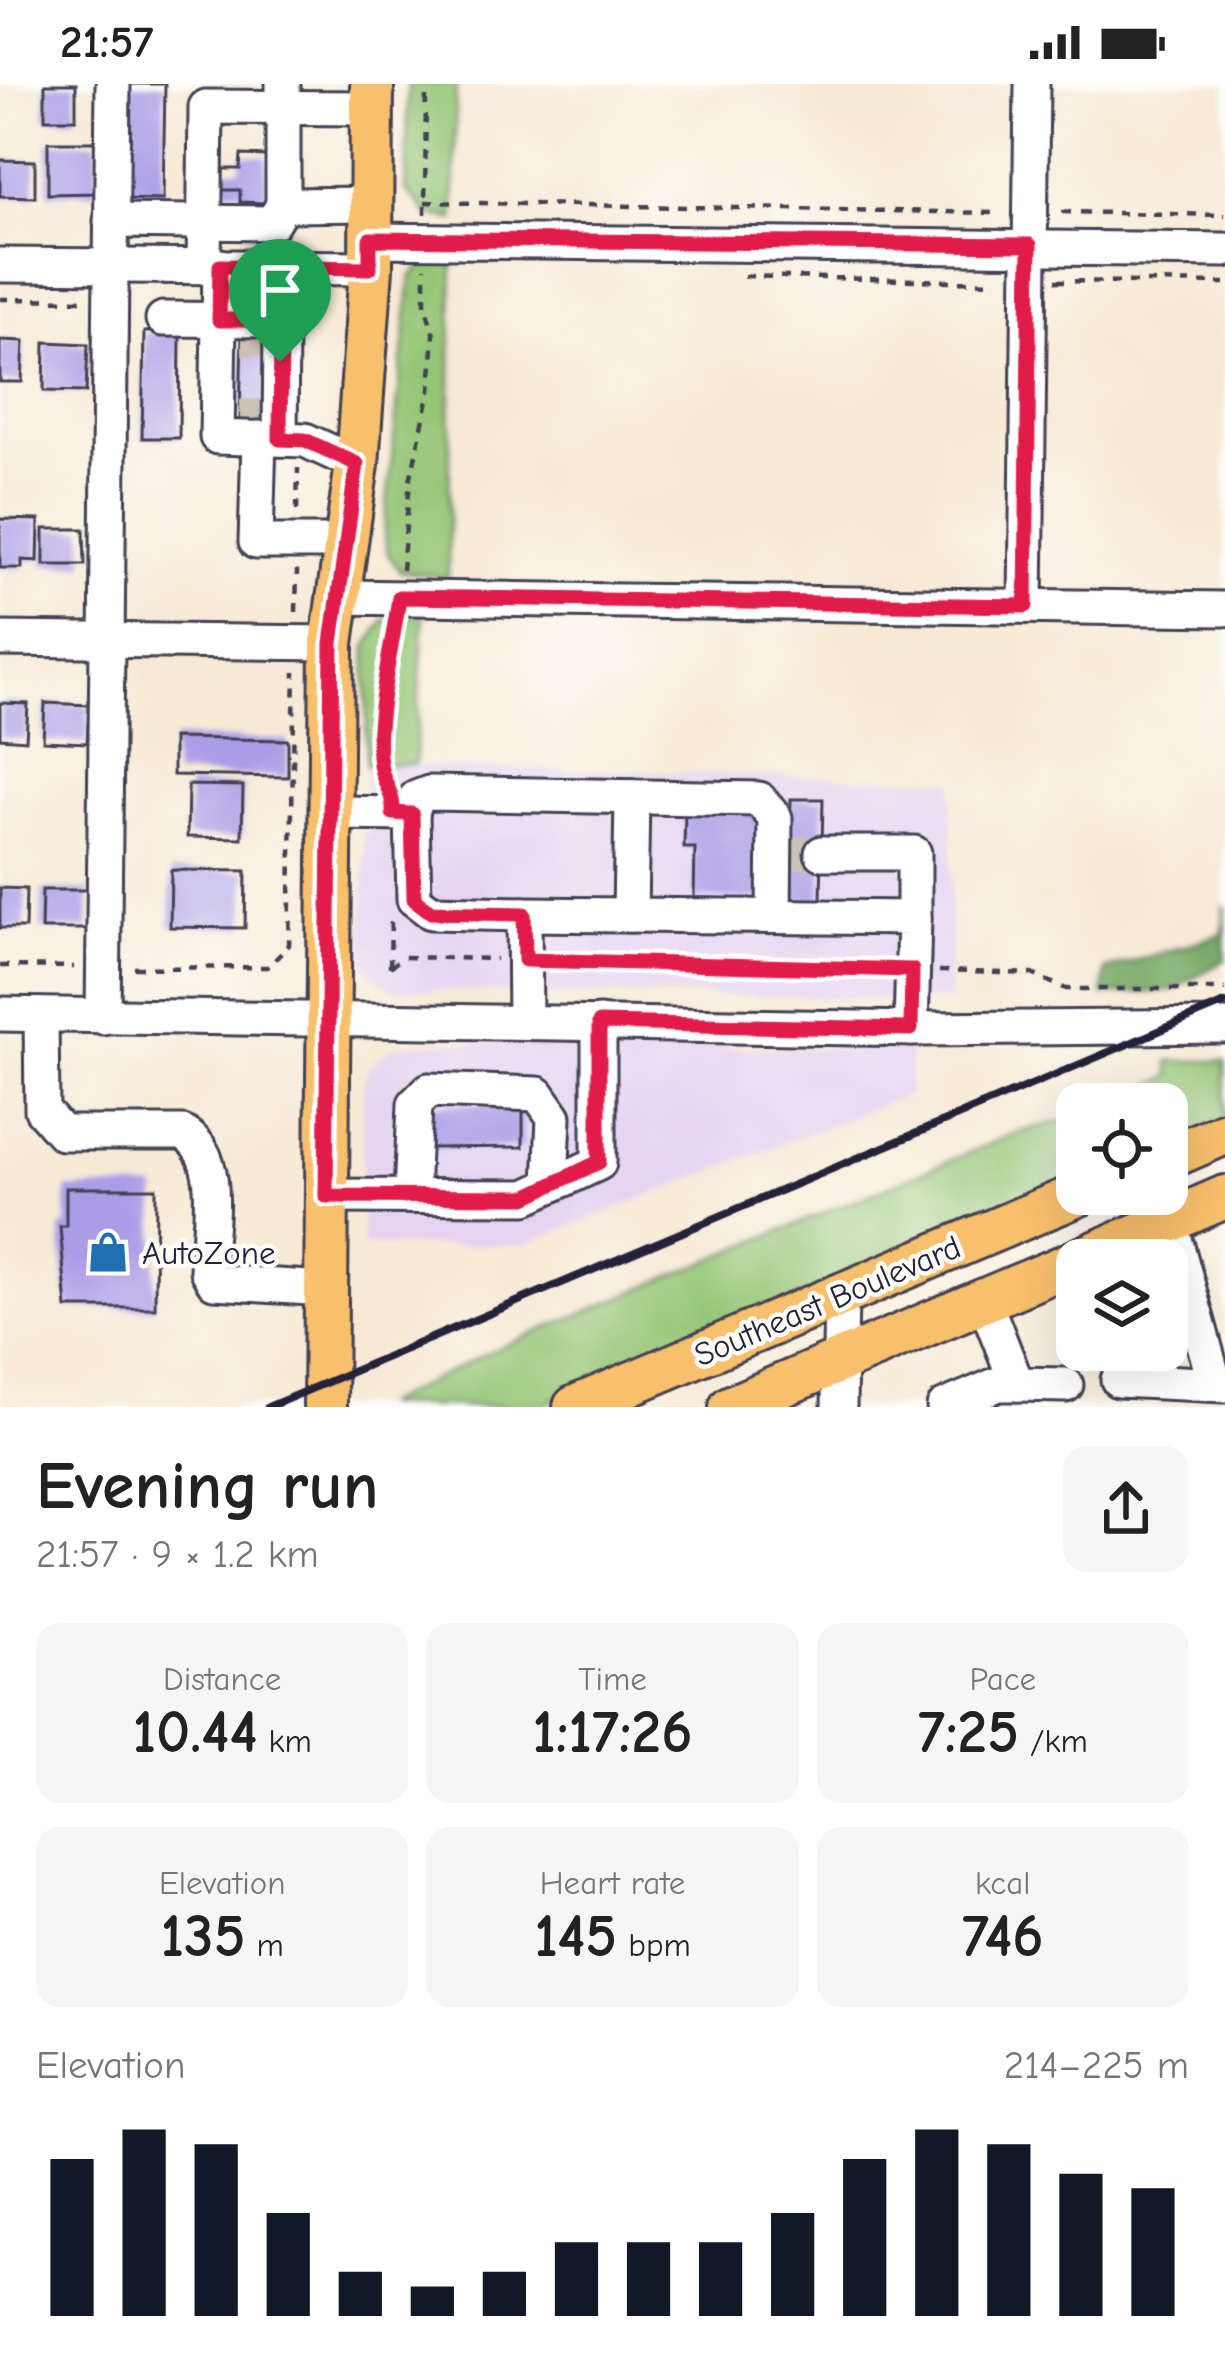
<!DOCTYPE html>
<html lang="en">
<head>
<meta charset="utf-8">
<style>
  body { margin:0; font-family:"Comic Neue",sans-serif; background:#f6f6f6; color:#222; height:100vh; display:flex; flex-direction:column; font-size:45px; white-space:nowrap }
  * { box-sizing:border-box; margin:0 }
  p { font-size:39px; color:#767676 }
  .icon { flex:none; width:66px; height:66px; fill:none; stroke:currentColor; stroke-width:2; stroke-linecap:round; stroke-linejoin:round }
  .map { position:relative; height:1323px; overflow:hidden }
  .panel { display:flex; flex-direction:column; background:#fff; flex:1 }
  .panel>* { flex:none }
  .tools { position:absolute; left:1056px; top:999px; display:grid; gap:24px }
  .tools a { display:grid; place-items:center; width:132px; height:132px; border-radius:24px; background:#fff; box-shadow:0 12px 48px #0002; font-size:60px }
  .pin { position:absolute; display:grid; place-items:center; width:102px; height:102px; color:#fff; margin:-123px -51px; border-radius:50% 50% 50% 0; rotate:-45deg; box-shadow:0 0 12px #0007 }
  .pin .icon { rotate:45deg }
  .round { display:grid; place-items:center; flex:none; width:126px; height:126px; border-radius:24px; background:#f6f6f6 }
  .summary { display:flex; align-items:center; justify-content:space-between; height:204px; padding:0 36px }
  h1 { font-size:66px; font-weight:600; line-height:90px }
  .stats { display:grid; grid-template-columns:repeat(3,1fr); gap:18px; height:204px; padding:12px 36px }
  .stats div { display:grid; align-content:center; border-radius:24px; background:#f6f6f6; text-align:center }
  .stats b { font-size:60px; font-weight:600 }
  .stats small { font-size:33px; font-weight:400 }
  .stats p { font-size:33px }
  .chart { height:336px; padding:24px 36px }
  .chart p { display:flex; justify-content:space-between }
  .chart svg { width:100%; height:216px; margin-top:12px; stroke:#111827; stroke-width:6 }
  .status { display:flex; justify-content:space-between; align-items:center; height:84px; padding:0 60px; background:#fff; direction:ltr }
  .status svg { height:33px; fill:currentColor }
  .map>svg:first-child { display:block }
  .built { fill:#e5d3f1 }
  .green { fill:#94c575; stroke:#5b7458; stroke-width:3 }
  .forest { fill:#7a6; stroke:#4c6650; stroke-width:3 }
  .building { fill:#aa9ce7 }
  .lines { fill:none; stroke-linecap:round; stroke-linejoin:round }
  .minor-tunnel { stroke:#ccc1b5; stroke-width:33; stroke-dasharray:33 16; stroke-linecap:butt }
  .minor-casing { stroke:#424052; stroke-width:39 }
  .major-casing { stroke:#424052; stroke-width:48 }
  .path { stroke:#424052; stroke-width:4.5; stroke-dasharray:9 9; stroke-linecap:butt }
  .minor { stroke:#fff; stroke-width:33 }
  .major { stroke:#f8bf6c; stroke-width:42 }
  .rail { stroke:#22223b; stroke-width:8 }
  .route-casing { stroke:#fff; stroke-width:24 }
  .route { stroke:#e11d48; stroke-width:15 }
  .labels { text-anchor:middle; stroke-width:9; stroke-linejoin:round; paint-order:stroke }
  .poi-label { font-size:33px; fill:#22223b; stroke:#fdfcf7; text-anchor:start }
  .street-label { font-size:33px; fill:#22223b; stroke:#fdfcf7 }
</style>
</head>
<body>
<div class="status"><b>21:57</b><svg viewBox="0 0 49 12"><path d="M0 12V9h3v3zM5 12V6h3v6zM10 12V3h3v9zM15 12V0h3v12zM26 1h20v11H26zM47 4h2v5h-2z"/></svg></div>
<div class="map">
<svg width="1225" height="1323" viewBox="0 0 1225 1323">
  <rect width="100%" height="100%" fill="#fdfcf7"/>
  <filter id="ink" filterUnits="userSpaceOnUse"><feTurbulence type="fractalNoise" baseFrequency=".00833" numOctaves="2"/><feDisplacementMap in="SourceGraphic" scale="24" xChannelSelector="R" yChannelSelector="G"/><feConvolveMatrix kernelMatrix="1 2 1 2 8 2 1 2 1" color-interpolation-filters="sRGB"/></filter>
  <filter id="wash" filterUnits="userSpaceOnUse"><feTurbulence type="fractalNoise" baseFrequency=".004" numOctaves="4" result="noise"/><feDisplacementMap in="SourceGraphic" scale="48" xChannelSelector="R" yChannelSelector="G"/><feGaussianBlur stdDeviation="2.7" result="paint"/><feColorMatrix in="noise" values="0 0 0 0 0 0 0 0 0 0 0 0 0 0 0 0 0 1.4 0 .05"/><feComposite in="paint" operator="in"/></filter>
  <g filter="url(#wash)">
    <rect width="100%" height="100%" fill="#f7e9d4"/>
    <g class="built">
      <polygon points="366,681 953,696 949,916 393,906 371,891 363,870"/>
      <polygon points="439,958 910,966 909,1010 524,1161 362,1162 363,1001 369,982 394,962"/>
    </g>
    <g class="green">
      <polygon points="408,0 456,0 454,135 430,132 406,107"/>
      <polygon points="453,170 448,493 400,487 388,470 384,448 411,193 430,173"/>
      <polygon points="424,526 415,680 366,681 367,563 384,536"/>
      <polygon points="1169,977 1225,977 1225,1035 1167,1059 1167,1020 1107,1020 1171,992"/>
      <polygon points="1077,1033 1077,1097 537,1323 382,1321 489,1268 1016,1049"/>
    </g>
    <polygon class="forest" points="1225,821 1225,876 1170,907 1103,911 1105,886 1223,850"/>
    <g id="blocks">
      <g class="building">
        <rect x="45" y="0" width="31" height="35"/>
        <polygon points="127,0 165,0 163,116 125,115"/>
        <polygon points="48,58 97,58 97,109 48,110"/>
        <polygon points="241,71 267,72 266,119 240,118 240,106 222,106 223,85 240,85"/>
        <polygon points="0,76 35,77 35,113 0,112"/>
        <polygon points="144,248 180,248 179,354 142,354"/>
        <polygon points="242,249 270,250 269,336 240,336"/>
        <polygon points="0,256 24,257 22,298 0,298"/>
        <polygon points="45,258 88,260 86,308 44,307"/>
        <polygon points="0,435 39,436 38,477 22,476 22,484 0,484"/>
        <polygon points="44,445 84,445 85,481 44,481"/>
        <polygon points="0,619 28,620 26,656 0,654"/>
        <polygon points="45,619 89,621 87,659 43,657"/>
        <polygon points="173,654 288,656 288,693 173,691"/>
        <polygon points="188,701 243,702 242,754 187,753"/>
        <polygon points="791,715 823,715 821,816 789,815"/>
        <polygon points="685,727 761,729 759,815 694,814 695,764 684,764"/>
        <polygon points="171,786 246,787 245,844 170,843"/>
        <polygon points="0,804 26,805 25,844 0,844"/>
        <polygon points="42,806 89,806 88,845 41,845"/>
        <polygon points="430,1021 523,1021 523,1063 430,1064 425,1053"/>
        <polygon points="66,1104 156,1104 155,1224 67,1224 60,1142 66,1142"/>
      </g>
    </g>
  </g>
  <g filter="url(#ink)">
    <use href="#blocks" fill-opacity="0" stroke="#424052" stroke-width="3"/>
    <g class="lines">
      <g class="minor-tunnel">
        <polyline points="242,255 270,255"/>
        <polyline points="240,332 269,332"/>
        <polyline points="790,769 822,769"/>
      </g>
      <g class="minor-casing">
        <g id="minor">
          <polyline points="283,0 283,121 371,120"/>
          <polyline points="111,137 272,139 283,121"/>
          <polyline points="371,156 1225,166"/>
          <polyline points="0,181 371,184"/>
          <polyline points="220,182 217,353 305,356 357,380"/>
          <polyline points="204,183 206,23 372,24"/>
          <polyline points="163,235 270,236 281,244 280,355"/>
          <polyline points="259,354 256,458 343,458"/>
          <polyline points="337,513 1225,525"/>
          <polyline points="1026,522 1032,0"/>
          <polyline points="0,555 332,559"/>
          <polyline points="331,729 412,730 416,714 429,709 759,715 775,734 774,832"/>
          <polyline points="412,730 414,815 431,828 524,830 525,938"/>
          <polyline points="822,769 914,769 914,834"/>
          <polyline points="524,830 914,834 911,945"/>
          <polyline points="630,831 632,713"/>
          <polyline points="0,930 918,945 1225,942"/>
          <path d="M41,931L42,1026L62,1049H183C226,1073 208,1146 207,1187L214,1198L326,1205"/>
          <polyline points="103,933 113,0"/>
          <polyline points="326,1112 526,1113 599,1079 599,939"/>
          <polyline points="411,1112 415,1020 429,1006 538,1010 554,1033 551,1101"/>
          <polyline points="1170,1137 1215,1300"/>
          <polyline points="984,1216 1017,1300 1066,1301"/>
          <polyline points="1118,1296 1225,1301"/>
          <polyline points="839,1323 841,1210"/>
          <polyline points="944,1323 998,1300 1017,1300"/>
        </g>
      </g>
      <g class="major-casing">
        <g id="major">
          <polyline points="1167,1074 1225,1049"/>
          <polyline points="1079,1176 1225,1113"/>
          <polyline points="325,1323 332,559 357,380 371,184 372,0"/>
          <polyline points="575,1323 1080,1110"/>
          <polyline points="731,1323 1077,1177"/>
        </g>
      </g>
      <g class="path">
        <polyline points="425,118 996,129"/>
        <polyline points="1062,128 1225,131"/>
        <polyline points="425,130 426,0"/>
        <polyline points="744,192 996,198"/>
        <polyline points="1056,197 1225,199"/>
        <polyline points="0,215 83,216"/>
        <polyline points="297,426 298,384"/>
        <polyline points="402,486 410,397 430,307 434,250 425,221 425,183"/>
        <polyline points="296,528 297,486"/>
        <path d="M388,698C367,662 392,586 396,545"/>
        <polyline points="555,877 885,886"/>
        <polyline points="0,882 74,883"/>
        <polyline points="390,883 391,834"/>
        <polyline points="390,883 404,873 496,875"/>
        <polyline points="134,884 268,883 289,861 295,588"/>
        <polyline points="939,887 1032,890 1066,905 1225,905"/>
      </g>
      <use href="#minor" class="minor"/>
      <use href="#major" class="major"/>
      <polyline class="rail" points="268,1323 1225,919"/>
    </g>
  </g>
  <g class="lines" filter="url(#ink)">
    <g class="route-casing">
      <path id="route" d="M370,155L1030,161L1026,522L399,513C394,559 371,642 381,685C385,703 394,709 393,729L412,730L414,815L431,828L524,830L525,876L912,886L911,945L599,939V1078L526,1113L326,1112L332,559L357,380L305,356L280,355L281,244L270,236H219L220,182L370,184Z"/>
    </g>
    <use href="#route" class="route"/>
  </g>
  <defs>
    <g id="shop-bare" transform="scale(3.24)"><path d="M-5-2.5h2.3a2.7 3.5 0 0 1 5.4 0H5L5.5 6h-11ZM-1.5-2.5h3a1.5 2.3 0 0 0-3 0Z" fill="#1f6fb2" stroke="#fdfcf7" stroke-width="2.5" paint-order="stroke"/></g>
  </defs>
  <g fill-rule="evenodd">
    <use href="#shop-bare" x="108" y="1168"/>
  </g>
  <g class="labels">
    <g class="poi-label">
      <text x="142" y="1180">AutoZone</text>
    </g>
    <g class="street-label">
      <text transform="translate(827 1216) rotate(-23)" y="12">Southeast Boulevard</text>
    </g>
  </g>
</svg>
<div class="tools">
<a><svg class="icon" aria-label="locate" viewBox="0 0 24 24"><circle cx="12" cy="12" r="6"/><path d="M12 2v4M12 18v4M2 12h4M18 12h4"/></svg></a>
<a><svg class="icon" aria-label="layers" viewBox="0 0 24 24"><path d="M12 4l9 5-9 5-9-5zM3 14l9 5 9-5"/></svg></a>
</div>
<div class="pin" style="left:280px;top:278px;background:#1e9e55"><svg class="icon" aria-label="arrive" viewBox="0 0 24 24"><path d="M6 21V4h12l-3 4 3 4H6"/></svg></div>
</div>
<section class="panel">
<div class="summary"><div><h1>Evening run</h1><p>21:57 · 9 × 1.2 km</p></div><a class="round"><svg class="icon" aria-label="share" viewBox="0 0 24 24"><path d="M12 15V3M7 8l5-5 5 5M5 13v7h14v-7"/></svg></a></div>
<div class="stats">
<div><p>Distance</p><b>10.44<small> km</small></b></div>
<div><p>Time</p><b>1:17:26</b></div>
<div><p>Pace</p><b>7:25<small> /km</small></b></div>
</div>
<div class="stats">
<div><p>Elevation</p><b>135<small> m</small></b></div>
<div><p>Heart rate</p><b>145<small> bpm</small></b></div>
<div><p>kcal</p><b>746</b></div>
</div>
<div class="chart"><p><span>Elevation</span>214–225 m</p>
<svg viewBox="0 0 160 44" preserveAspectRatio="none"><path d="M5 44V12M15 44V6M25 44V9M35 44V23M45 44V35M55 44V38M65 44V35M75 44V29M85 44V29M95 44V29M105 44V23M115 44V12M125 44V6M135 44V9M145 44V15M155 44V18"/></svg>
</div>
</section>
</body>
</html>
